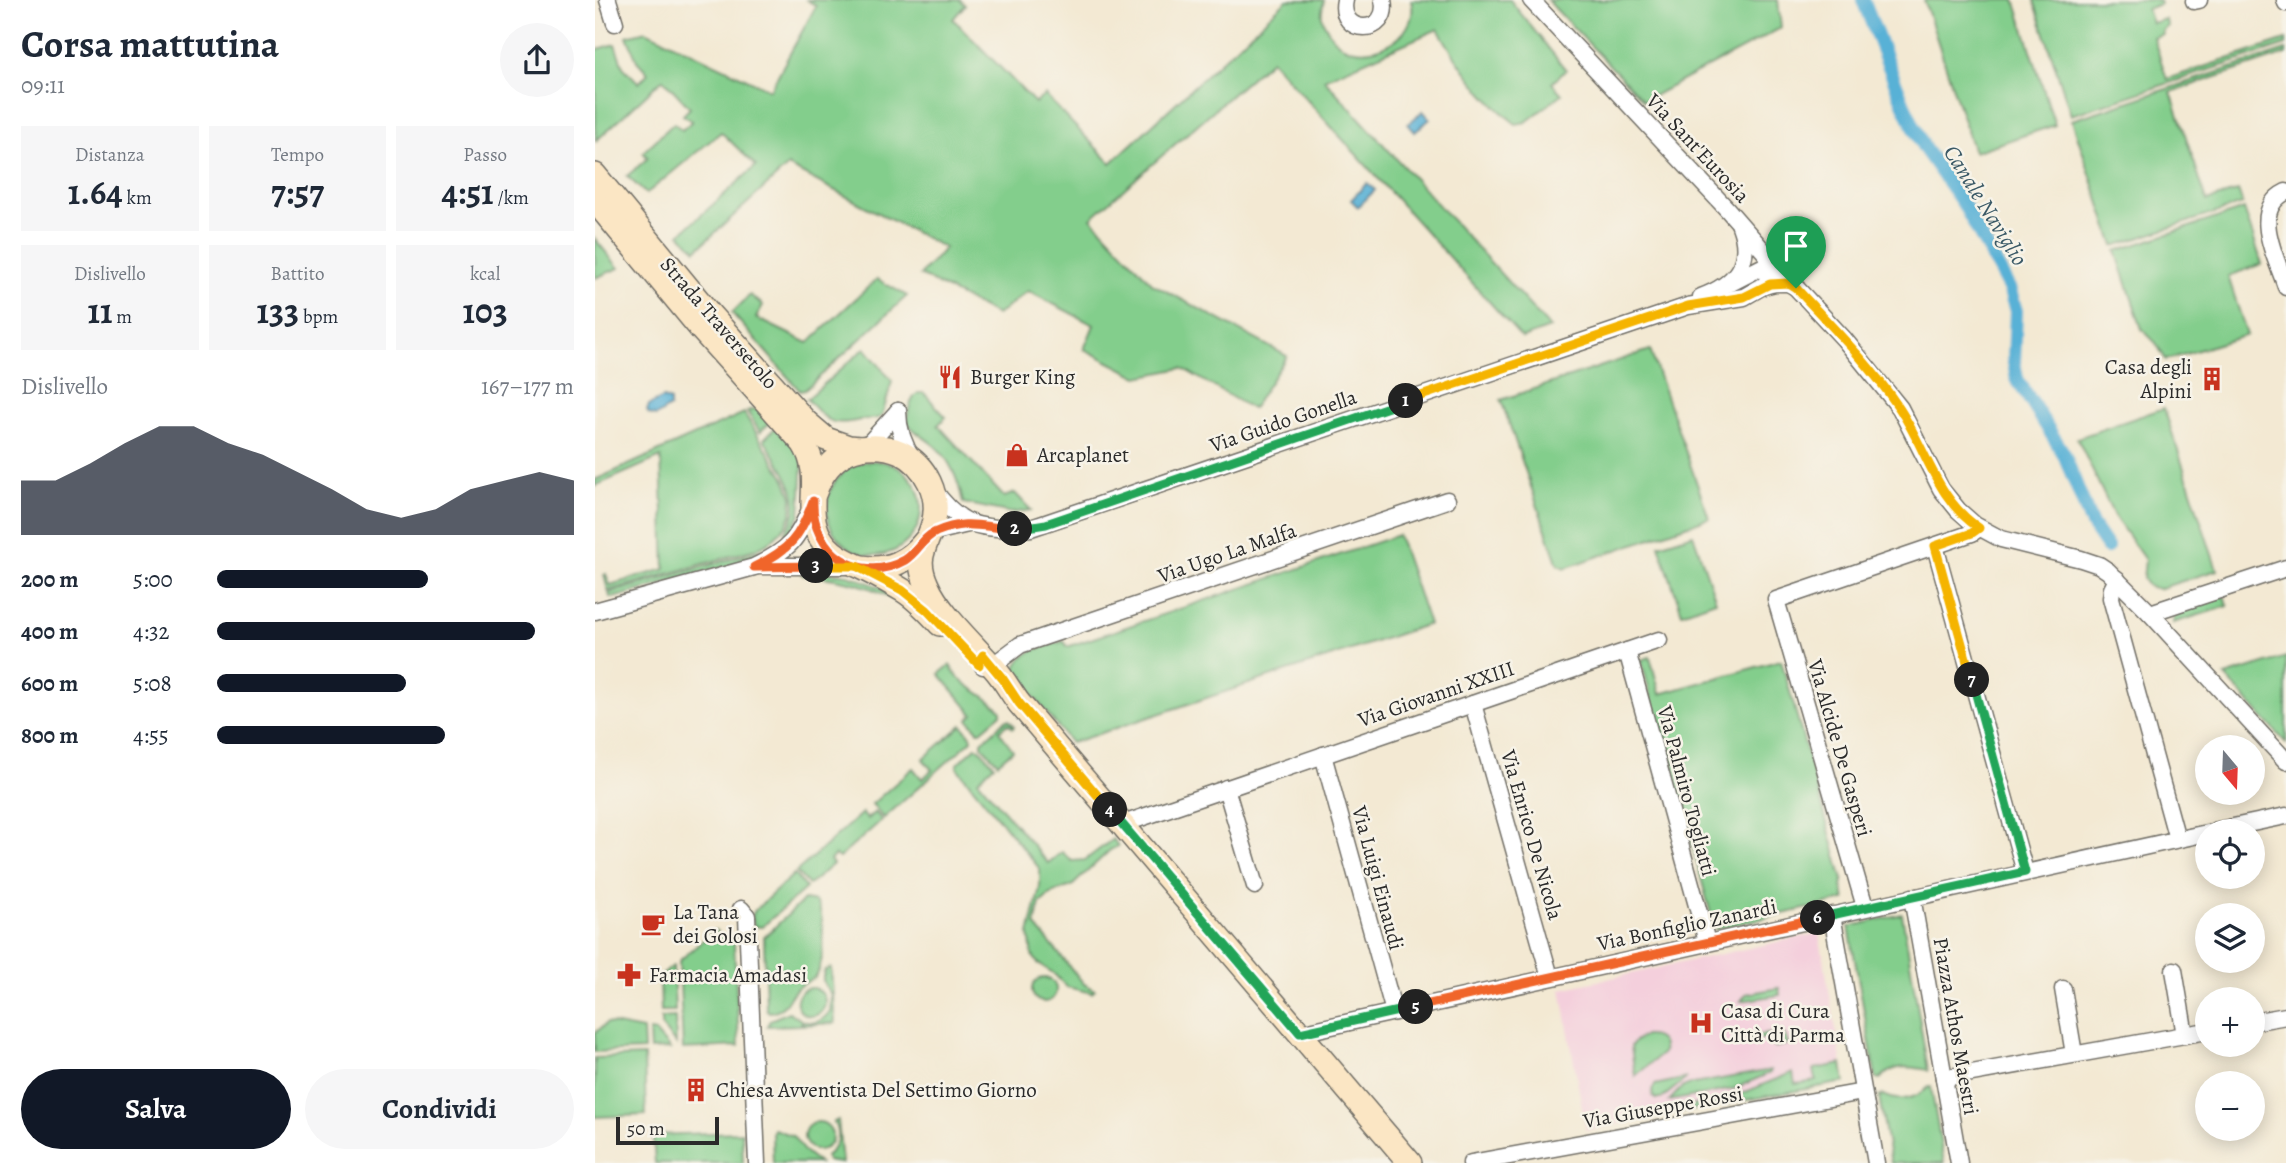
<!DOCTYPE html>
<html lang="it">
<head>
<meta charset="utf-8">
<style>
  body { margin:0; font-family:Alegreya,serif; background:#f6f6f7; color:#1f2937; height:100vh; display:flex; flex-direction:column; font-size:26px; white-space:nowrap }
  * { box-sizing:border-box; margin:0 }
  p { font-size:23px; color:#747a83 }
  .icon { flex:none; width:38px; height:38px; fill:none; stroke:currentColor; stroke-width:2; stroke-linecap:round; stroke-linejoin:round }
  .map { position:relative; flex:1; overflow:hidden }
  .sheet { display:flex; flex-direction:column; background:#fff; width:595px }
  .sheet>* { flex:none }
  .needle { width:46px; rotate:161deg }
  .buttons { position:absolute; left:1600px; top:735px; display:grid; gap:14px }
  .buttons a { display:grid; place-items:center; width:70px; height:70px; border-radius:50%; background:#fff; box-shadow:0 4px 18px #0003; font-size:35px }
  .scale { position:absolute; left:21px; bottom:18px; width:103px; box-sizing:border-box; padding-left:7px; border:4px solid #2b2b2b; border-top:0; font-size:19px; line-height:24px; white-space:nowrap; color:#2b2b2b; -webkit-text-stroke:5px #f7f3e8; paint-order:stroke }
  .pin { position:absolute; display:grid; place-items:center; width:60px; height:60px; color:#fff; margin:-72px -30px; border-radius:50% 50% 50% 0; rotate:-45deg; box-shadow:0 0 7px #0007 }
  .pin .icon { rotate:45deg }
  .km { position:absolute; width:35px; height:35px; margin:-18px; border-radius:50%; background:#222; color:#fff; font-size:19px; line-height:35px; text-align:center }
  .round { display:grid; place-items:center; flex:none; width:74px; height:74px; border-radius:37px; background:#f6f6f7 }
  .overview { display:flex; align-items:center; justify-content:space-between; height:119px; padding:0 21px }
  h1 { font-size:38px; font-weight:700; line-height:52px }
  .figures { display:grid; grid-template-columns:repeat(3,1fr); gap:10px; height:119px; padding:7px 21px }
  .figures div { display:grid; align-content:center; border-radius:0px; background:#f6f6f7; text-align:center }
  .figures b { font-size:35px; font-weight:700 }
  .figures small { font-size:19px; font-weight:400 }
  .figures p { font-size:19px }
  .chart { height:196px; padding:14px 21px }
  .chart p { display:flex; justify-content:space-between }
  .chart svg { width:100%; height:126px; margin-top:7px; fill:#111827; opacity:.7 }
  .primary-button { display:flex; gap:14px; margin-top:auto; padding:14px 21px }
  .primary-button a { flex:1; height:80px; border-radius:42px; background:#111827; color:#fff; font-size:28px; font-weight:700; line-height:80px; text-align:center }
  .primary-button a+a { background:#f6f6f7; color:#1f2937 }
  ul { padding:0 21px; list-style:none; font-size:23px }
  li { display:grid; grid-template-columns:112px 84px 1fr; align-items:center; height:52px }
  li i { height:18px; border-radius:9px; background:#111827 }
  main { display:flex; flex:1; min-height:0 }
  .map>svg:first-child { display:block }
  .built { fill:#f4cfdc }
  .green { fill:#83ce8c; stroke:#577c5c; stroke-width:2 }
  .water { fill:#58b1d6; stroke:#426e80; stroke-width:2 }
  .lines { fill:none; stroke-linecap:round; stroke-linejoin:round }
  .canal { stroke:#58b1d6; stroke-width:14 }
  .street-casing { stroke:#716e66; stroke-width:19 }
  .secondary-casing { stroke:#716e66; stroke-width:26 }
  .street { stroke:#fff; stroke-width:16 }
  .secondary { stroke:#fbe6c4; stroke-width:23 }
  .split-1-casing { stroke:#fff; stroke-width:14 }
  .split-2-casing { stroke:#fff; stroke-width:14 }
  .split-3-casing { stroke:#fff; stroke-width:14 }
  .split-4-casing { stroke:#fff; stroke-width:14 }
  .split-5-casing { stroke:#fff; stroke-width:14 }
  .split-6-casing { stroke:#fff; stroke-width:14 }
  .split-7-casing { stroke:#fff; stroke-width:14 }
  .split-8-casing { stroke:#fff; stroke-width:14 }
  .split-1 { stroke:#f5b400; stroke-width:9 }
  .split-2 { stroke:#22a559; stroke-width:9 }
  .split-3 { stroke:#f0652b; stroke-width:9 }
  .split-4 { stroke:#f5b400; stroke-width:9 }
  .split-5 { stroke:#22a559; stroke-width:9 }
  .split-6 { stroke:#f0652b; stroke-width:9 }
  .split-7 { stroke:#22a559; stroke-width:9 }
  .split-8 { stroke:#f5b400; stroke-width:9 }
  .labels { text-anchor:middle; stroke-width:5; stroke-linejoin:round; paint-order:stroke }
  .street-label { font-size:21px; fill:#2b2b2b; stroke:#f7f3e8 }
  .poi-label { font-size:21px; fill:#2b2b2b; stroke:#f7f3e8; text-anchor:start }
  .water-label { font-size:23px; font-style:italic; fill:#3b5a67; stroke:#f7f3e8 }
</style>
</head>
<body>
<main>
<section class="sheet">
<div class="overview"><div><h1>Corsa mattutina</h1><p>09:11</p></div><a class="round"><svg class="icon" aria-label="share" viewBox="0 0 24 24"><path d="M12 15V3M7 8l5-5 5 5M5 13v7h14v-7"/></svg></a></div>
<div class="figures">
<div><p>Distanza</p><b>1.64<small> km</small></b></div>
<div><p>Tempo</p><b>7:57</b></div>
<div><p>Passo</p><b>4:51<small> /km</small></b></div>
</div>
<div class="figures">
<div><p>Dislivello</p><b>11<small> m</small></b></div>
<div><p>Battito</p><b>133<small> bpm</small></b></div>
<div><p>kcal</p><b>103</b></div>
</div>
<div class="chart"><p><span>Dislivello</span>167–177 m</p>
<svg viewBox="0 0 160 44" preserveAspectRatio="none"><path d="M0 44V25L10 25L20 19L30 12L40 6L50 6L60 12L70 16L80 22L90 28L100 35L110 38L120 35L130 28L140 25L150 22L160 25V44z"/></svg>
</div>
<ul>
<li><b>200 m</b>5:00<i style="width:59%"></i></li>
<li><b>400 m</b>4:32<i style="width:89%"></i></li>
<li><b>600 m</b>5:08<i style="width:53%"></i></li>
<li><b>800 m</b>4:55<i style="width:64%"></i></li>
</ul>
<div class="primary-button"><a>Salva</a><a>Condividi</a></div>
</section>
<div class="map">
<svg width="1691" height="1163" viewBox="0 0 1691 1163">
  <rect width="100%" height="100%" fill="#f7f3e8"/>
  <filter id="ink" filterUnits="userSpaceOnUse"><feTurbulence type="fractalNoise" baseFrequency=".0143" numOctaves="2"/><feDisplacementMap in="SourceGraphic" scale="14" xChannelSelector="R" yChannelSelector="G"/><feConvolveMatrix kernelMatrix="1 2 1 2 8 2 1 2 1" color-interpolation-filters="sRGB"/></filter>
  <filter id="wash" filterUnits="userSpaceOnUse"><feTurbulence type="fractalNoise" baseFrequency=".00686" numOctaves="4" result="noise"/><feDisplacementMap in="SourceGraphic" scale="28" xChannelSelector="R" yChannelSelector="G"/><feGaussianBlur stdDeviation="1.57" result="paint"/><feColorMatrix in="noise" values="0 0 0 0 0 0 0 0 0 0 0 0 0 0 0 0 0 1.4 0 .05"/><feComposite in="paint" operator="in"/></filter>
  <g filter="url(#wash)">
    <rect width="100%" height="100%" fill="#f3e9d3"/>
    <polygon class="built" points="1224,933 1250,1082 991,1130 966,989"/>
    <g class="green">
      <path d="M212,0H365L370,5L358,19L440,103L450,95L516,163L692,0H729C728,5 726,12 727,17C727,21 731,27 734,32C755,71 828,43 816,0H915L971,70L957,83L967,94L931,122L921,124C888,99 864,65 843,29L729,79L955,328L927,338L676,60L496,218L558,284L692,356L657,409L587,368L543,377L489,349L499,325L433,291L402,315L325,275L350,248L193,166L101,250L85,234L161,166L126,132L51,194L32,176L53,158L48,152L79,123L87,130L97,121L88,115L95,108L68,79L1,141L0,50L20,44L28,67L44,83L53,73L42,61L32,36L51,31L175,90L221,6Z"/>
      <polygon points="952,0 1183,0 1186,28 1049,101"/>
      <polygon points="1329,0 1420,0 1460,125 1379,152"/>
      <polygon points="1439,0 1564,0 1565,4 1552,9 1557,23 1570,19 1573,26 1567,31 1568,34 1558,37 1572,79 1691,40 1691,45 1476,115"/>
      <polygon points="1691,50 1691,54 1576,92 1612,201 1643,191 1648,204 1519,246 1477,120"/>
      <polygon points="1649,209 1667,264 1633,276 1652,335 1571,360 1561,343 1547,329 1521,251"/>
      <polygon points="0,239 24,268 0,278"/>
      <polygon points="282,279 312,296 210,390 205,391 137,313 155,295 168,305 161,318 213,343"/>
      <path d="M270,348L297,381L287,416C280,421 274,418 265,420C234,427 233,421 212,399Z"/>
      <polygon points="1055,350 1114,518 970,568 963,565 906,400"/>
      <path d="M323,393H329L351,417L343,425L409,497L420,493L436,510L417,513L368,503C364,483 357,462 342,448C336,441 315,430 313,423C311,414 316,398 323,393Z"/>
      <polygon points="1569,408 1622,570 1563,589 1553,586 1548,579 1550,560 1519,516 1482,438"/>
      <polygon points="159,409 164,409 177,421 165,432 152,411"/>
      <polygon points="149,413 191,481 197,497 196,515 191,526 176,541 161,549 13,591 9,575 11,574 15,585 70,569 66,457 0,486 0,480"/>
      <path d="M182,426L208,456L205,514L194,536L190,532C215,499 186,468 169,439Z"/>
      <circle cx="279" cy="508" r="47"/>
      <polygon points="1098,534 1121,601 1087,613 1064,545"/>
      <path d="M803,535L834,624L476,743L420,673C422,650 450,647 469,641L472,647Z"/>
      <polygon points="165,551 167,556 151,561 18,598 15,597 14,593"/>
      <path d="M207,569L253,575L296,591L331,622L328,624C298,589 252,578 207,575Z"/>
      <polygon points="1629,595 1633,606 1578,623 1580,612"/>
      <polygon points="1055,657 1065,694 1186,660 1248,880 1247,886 1250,900 1120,929 1046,660"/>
      <polygon points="1691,657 1691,743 1630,676"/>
      <path d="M355,665C365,688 391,692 406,711V714L386,731H383L373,719L378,714L344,674Z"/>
      <polygon points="411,720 414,720 419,726 418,728 413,724 404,731 418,750 403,763 387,746 387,742"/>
      <polygon points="367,725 376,736 377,740 289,818 277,804 318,768 327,779 337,770 328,759"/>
      <polygon points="381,747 384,748 399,765 383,780 453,863 467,852 477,861 490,860 518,839 523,846 515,850 477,886 459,892 445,903 440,925 489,984 500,990 497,993 472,987 458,973 444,964 437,955 434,934 445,887 445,869 362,768 362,764"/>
      <polygon points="280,812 287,820 244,858 240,855 235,860 238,864 214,885 201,872 267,813 272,819"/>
      <polygon points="199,874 211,888 167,927 159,926 157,916 160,910"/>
      <path d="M209,900L221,902C230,916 231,963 220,977C215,982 207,983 201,989C190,1001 193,1009 174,1012L171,1009L169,937Z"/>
      <path d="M1307,914L1333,1070C1315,1067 1300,1063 1285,1079L1281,1078L1254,927Z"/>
      <polygon points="120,930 128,938 133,936 139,943 144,1046 88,1049 84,961"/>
      <polygon points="78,966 80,1011 66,1011 65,977"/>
      <path d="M236,968L240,1023L208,1025V1021C220,1025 228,1021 235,1011L236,995C230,985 225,982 230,970Z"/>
      <circle cx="449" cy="990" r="12"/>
      <polygon points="1184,988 1185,995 1146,1001 1151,994"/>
      <circle cx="216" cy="1002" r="14"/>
      <polygon points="194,1012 206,1020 206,1025 172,1026 175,1020"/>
      <polygon points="80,1017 81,1044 66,1026 66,1018"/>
      <polygon points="12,1023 48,1030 49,1050 0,1052 0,1033"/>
      <polygon points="54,1031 60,1032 75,1049 55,1050"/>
      <polygon points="1185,1032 1190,1035 1193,1044 1180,1047 1174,1038 1153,1040 1152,1037"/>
      <path d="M1050,1036C1062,1035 1070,1041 1068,1053L1040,1076L1036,1046L1041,1040Z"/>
      <polygon points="49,1056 51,1115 0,1117 0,1058"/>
      <polygon points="1247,1064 1250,1082 1063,1116 1066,1112 1136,1098 1196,1073 1198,1073 1200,1084 1221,1081 1219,1069"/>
      <polygon points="1176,1070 1175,1073 1138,1089 1074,1101 1086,1088 1093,1085"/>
      <polygon points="1092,1078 1066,1099 1061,1099 1058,1096 1057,1090 1060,1085"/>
      <path d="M1334,1087H1336L1349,1163H1296L1284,1097L1288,1095C1304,1103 1321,1099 1334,1087Z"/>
      <path d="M243,1120L247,1163L232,1161L231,1157C242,1144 246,1138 239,1122Z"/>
      <circle cx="223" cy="1136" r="14"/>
      <polygon points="179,1129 198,1136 208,1150 224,1163 178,1163 177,1133"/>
      <polygon points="147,1132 148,1163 60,1163 58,1135"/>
    </g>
    <g class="water">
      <polygon points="828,111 835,119 820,132 813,124"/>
      <polygon points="772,183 780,190 763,207 756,200"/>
      <polygon points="68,398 75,401 75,407 61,416 54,414 52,411 54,405"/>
    </g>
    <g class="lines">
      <polyline class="canal" points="1268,0 1309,105 1329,148 1368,203 1414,288 1421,311 1419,362 1422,379 1469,454 1497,525 1512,547"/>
    </g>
  </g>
  <g filter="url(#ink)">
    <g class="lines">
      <g class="street-casing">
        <g id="street">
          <polyline points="13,0 20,23"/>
          <path d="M750,0C742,36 796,36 788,0"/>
          <polyline points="936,0 1132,209 1194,280 1249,339 1305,408 1346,489 1363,510 1380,525 1406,539 1486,559 1504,565 1513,571 1555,613 1691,761"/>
          <polyline points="1690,0 1691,3"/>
          <polyline points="1599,1 1604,0"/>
          <path d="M1691,192C1654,210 1682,258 1691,287"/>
          <polyline points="1136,283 1167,267 1171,269 1172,276"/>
          <path d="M1106,297C1139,285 1159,263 1145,226"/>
          <path d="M303,411C303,428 309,446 319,461"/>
          <polyline points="265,448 275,442 303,411"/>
          <path d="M338,489C346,500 357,513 370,520C384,529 420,530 436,528L1093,306L1149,297L1168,286L1180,283H1193L1201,287"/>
          <polyline points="331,540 340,532 377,523"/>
          <polyline points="1340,546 1430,872"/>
          <polyline points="162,566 258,566"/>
          <polyline points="1522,579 1517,589 1516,598 1582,839"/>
          <path d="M0,611L159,567C195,549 202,541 217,505"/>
          <polyline points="1555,613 1691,568"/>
          <polyline points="1032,651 1112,942"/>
          <polyline points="388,666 405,660 425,645 852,500"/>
          <polyline points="878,704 955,977"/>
          <polyline points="728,755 799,1012"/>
          <polyline points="631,788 660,886"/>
          <polyline points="528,824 1064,640"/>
          <polyline points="1619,831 1691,816"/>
          <polyline points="1317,897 1364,1163"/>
          <polyline points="1270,907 1181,600 1377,533 1384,528"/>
          <polyline points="146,909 152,916 162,1163"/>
          <polyline points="1237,915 1281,1163"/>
          <polyline points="1579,970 1590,1035"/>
          <polyline points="1468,989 1479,1054"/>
          <polyline points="1657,1022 1691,1016"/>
          <polyline points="705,1033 1612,833"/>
          <polyline points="1349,1078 1612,1031"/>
          <polyline points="876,1163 1268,1092"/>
        </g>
      </g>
      <g class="secondary-casing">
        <g id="secondary">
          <polyline points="0,175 117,317 211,422 231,439 254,447 265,448"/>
          <path d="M0,201L106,329L208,443C230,477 208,506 225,537C235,554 249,560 267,568C281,575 296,583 309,591C323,600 334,612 345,624"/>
          <path d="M220,492C226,474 236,460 253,452C269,445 289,445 305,452C331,465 346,495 338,524C331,548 319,557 332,585C343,612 379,645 399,668C409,679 415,691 424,703L815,1163"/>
          <path d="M266,567C293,571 314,562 331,540"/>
        </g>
      </g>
      <use href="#street" class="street"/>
      <use href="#secondary" class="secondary"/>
    </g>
  </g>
  <g class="lines" filter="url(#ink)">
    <g class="split-1-casing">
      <polyline id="split-1" points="811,401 1093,306 1149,297 1175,284 1193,283 1201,288"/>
    </g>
    <g class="split-2-casing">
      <polyline id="split-2" points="420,529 451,524 811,401"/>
    </g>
    <g class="split-3-casing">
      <path id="split-3" d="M221,566L159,567C194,550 205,538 218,501C216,551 264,586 310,560C322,553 328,537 341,532C373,518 389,528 420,529"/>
    </g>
    <g class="split-4-casing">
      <polyline id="split-4" points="221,566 261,566 307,590 332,610 384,665 384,661 388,655 408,679 424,703 515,810"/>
    </g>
    <g class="split-5-casing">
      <polyline id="split-5" points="515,810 705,1033 821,1007"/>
    </g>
    <g class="split-6-casing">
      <polyline id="split-6" points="821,1007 1223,918"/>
    </g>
    <g class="split-7-casing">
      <polyline id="split-7" points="1223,918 1430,872 1377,680"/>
    </g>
    <g class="split-8-casing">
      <path id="split-8" d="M1201,288C1236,326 1273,362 1302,405C1331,446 1340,499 1384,528L1377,533L1340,546L1377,680"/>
    </g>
    <use href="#split-1" class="split-1"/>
    <use href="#split-2" class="split-2"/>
    <use href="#split-3" class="split-3"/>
    <use href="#split-4" class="split-4"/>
    <use href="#split-5" class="split-5"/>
    <use href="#split-6" class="split-6"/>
    <use href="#split-7" class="split-7"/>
    <use href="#split-8" class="split-8"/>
  </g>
  <defs>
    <g id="restaurant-bare" transform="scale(1.89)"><path d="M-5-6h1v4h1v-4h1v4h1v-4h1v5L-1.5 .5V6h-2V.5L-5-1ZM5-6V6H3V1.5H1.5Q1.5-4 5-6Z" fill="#c8321e" stroke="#f7f3e8" stroke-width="2.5" paint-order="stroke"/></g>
    <g id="building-bare" transform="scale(1.89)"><path d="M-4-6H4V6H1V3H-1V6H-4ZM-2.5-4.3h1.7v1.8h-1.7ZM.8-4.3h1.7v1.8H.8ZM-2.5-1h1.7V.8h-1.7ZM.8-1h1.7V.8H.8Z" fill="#c8321e" stroke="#f7f3e8" stroke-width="2.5" paint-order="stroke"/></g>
    <g id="shop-bare" transform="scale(1.89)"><path d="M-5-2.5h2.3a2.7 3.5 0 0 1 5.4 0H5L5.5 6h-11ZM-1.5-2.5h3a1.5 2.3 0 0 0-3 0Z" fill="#c8321e" stroke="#f7f3e8" stroke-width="2.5" paint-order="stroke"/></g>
    <g id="cafe-bare" transform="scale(1.89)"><path d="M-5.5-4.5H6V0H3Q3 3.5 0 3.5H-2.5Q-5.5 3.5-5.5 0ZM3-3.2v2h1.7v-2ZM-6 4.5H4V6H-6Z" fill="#c8321e" stroke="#f7f3e8" stroke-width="2.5" paint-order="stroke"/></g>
    <g id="pharmacy-bare" transform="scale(1.89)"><path d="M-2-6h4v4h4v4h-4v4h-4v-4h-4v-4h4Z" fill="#c8321e" stroke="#f7f3e8" stroke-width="2.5" paint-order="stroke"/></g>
    <g id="hospital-bare" transform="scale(1.89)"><path d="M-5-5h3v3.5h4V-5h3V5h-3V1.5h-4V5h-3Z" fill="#c8321e" stroke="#f7f3e8" stroke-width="2.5" paint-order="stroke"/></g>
  </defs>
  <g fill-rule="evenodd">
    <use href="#restaurant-bare" x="355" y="377"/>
    <use href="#building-bare" x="1617" y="379"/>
    <use href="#shop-bare" x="422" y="455"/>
    <use href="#cafe-bare" x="58" y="924"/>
    <use href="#pharmacy-bare" x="34" y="975"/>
    <use href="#hospital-bare" x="1106" y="1023"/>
    <use href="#building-bare" x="101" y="1090"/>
  </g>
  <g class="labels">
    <g class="street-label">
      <text transform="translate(1103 148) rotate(47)" y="7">Via Sant'Eurosia</text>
      <text transform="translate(124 323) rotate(49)" y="7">Strada Traversetolo</text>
      <text transform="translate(688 421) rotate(-19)" y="7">Via Guido Gonella</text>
      <text transform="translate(632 553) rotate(-19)" y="7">Via Ugo La Malfa</text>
      <text transform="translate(841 694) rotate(-19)" y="7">Via Giovanni XXIII</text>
      <text transform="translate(1245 748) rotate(74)" y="7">Via Alcide De Gasperi</text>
      <text transform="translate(1092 791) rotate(75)" y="7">Via Palmiro Togliatti</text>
      <text transform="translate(937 835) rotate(74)" y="7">Via Enrico De Nicola</text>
      <text transform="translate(783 878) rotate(75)" y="7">Via Luigi Einaudi</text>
      <text transform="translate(1092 925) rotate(-12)" y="7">Via Bonfiglio Zanardi</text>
      <text transform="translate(1361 1026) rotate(80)" y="7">Piazza Athos Maestri</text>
      <text transform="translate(1068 1107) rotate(-10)" y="7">Via Giuseppe Rossi</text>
    </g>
    <g class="poi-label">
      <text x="1597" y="374" text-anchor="end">Casa degli<tspan x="1597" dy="24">Alpini</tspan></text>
      <text x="375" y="384">Burger King</text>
      <text x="442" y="462">Arcaplanet</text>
      <text x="78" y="919">La Tana<tspan x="78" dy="24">dei Golosi</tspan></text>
      <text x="54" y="982">Farmacia Amadasi</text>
      <text x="1126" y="1018">Casa di Cura<tspan x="1126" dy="24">Città di Parma</tspan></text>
      <text x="121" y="1097">Chiesa Avventista Del Settimo Giorno</text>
    </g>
    <g class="water-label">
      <text transform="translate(1391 205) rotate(58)" y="8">Canale Naviglio</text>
    </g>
  </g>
</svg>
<div class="buttons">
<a><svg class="needle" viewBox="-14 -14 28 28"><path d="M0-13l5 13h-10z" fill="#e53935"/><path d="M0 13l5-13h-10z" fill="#747a83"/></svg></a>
<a><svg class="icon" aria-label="locate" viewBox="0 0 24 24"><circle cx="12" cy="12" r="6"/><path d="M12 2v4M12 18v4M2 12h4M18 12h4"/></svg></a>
<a><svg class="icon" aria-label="layers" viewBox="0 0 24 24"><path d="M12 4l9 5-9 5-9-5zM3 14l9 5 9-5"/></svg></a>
<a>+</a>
<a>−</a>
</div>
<div class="scale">50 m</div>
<div class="pin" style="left:1201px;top:288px;background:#1e9e55"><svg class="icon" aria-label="arrive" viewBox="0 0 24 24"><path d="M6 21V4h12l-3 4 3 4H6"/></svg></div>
<b class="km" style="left:811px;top:401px">1</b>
<b class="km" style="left:420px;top:529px">2</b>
<b class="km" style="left:221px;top:566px">3</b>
<b class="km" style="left:515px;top:810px">4</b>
<b class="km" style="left:821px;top:1007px">5</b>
<b class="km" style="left:1223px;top:918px">6</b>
<b class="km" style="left:1377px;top:680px">7</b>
</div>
</main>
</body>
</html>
